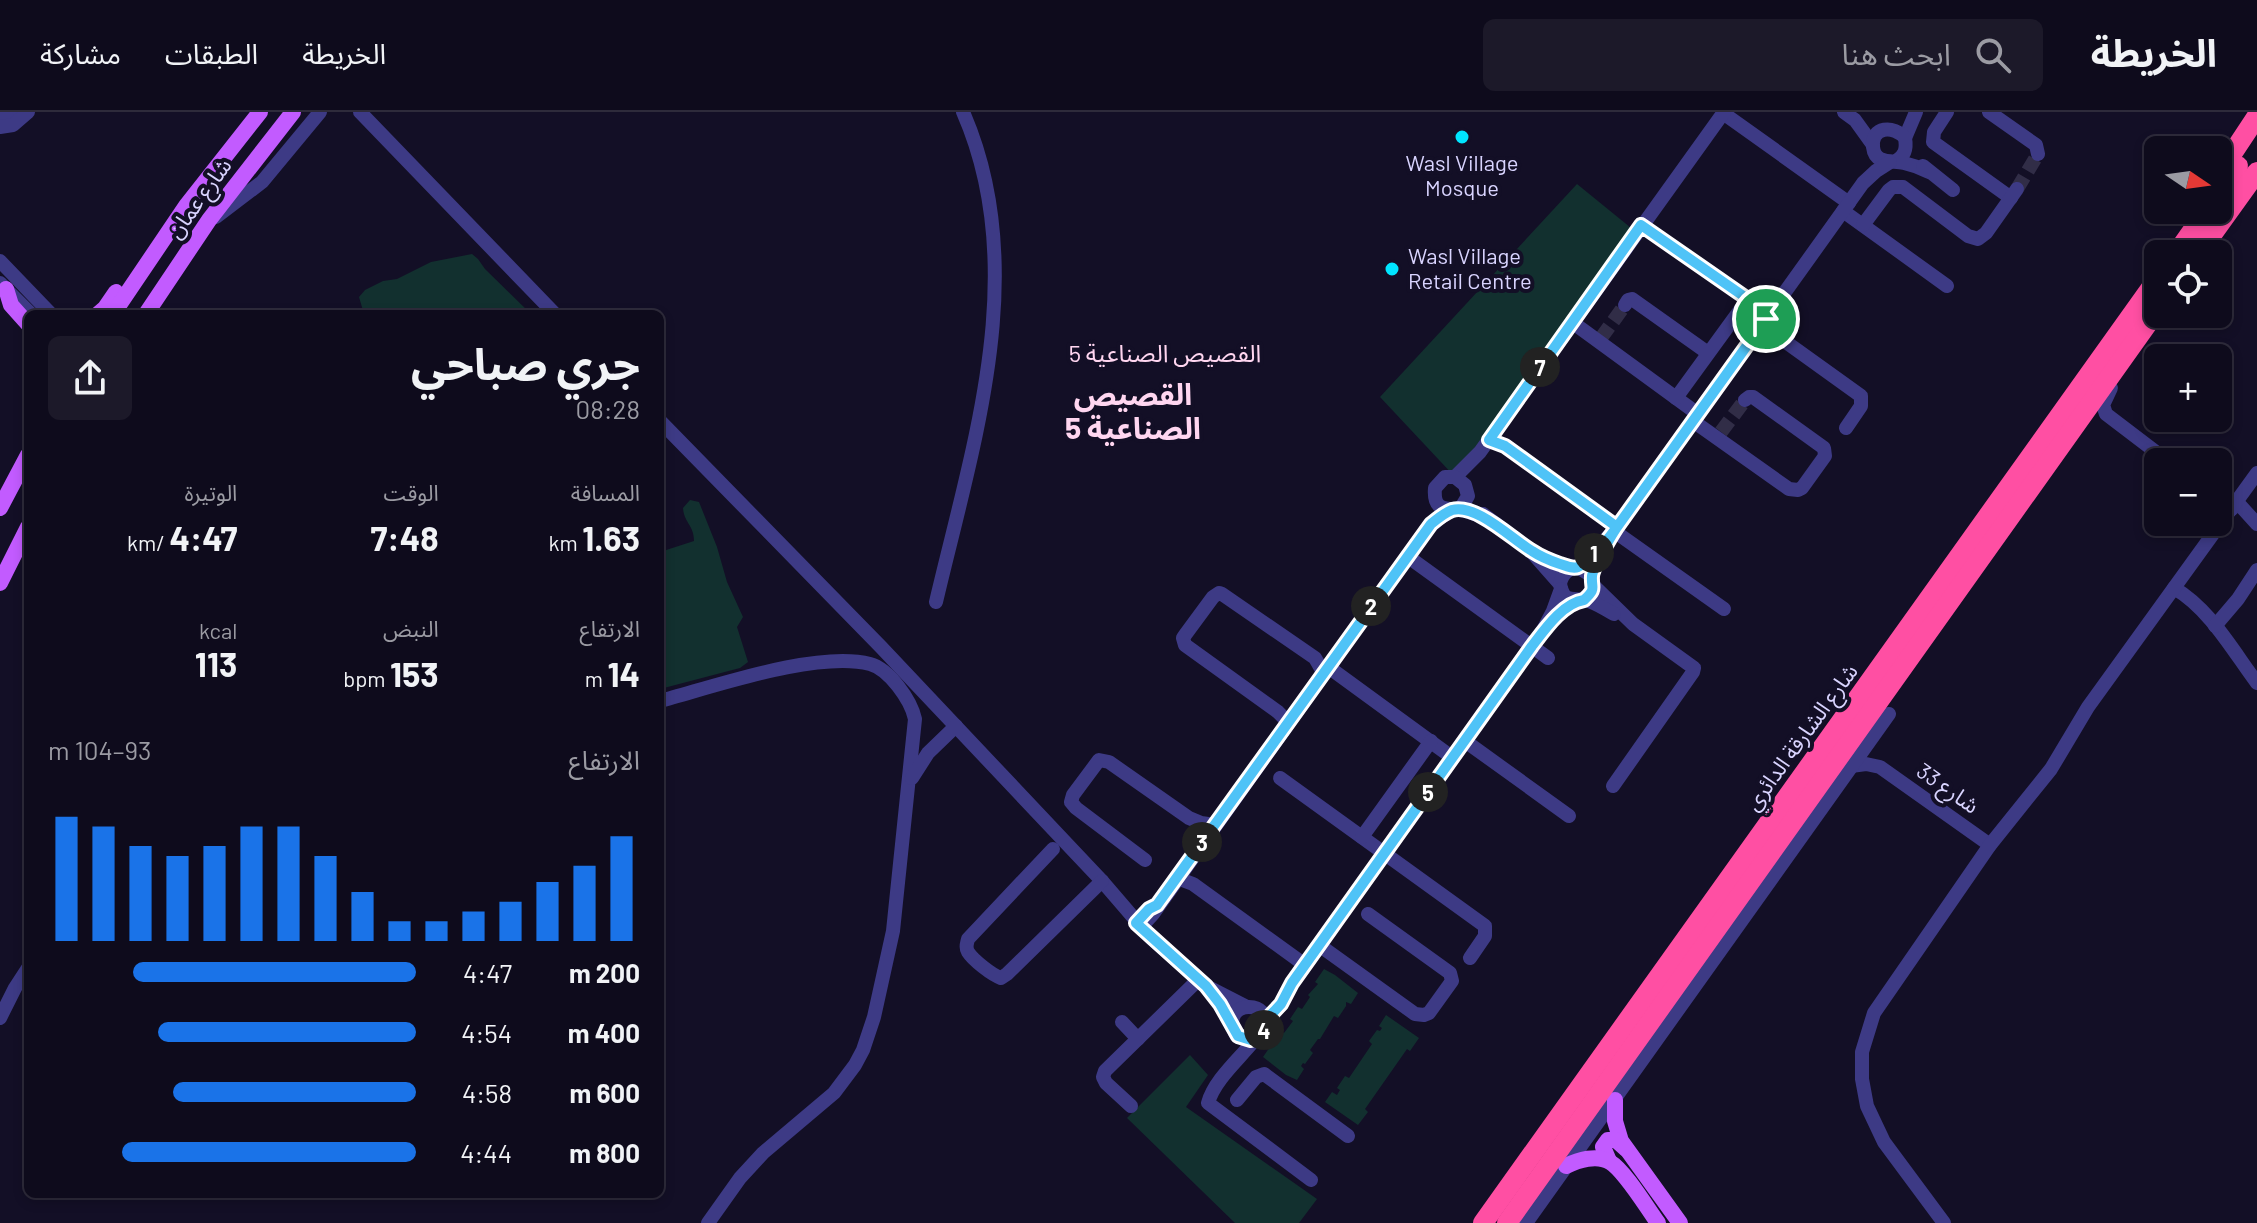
<!DOCTYPE html>
<html lang="ar">
<head>
<meta charset="utf-8">
<style>
  body { margin:0; font-family:Barlow,"Noto Sans Arabic",sans-serif; background:#1c1929; color:#f1f3f6; direction:rtl; height:100vh; display:flex; flex-direction:column; font-size:30px; white-space:nowrap }
  * { box-sizing:border-box; margin:0 }
  p { font-size:26px; color:#9b9ba3 }
  .icon { flex:none; width:44px; height:44px; fill:none; stroke:currentColor; stroke-width:2; stroke-linecap:round; stroke-linejoin:round }
  .map { position:relative; flex:1; overflow:hidden; direction:ltr }
  .sheet { position:absolute; left:24px; top:198px; width:640px; height:888px; display:flex; flex-direction:column; background:#0e0b1c; border-radius:12px; box-shadow:0 4px 12px #0003,0 0 0 2px #2e2b3b; direction:rtl }
  .sheet>* { flex:none }
  .needle { width:52px; rotate:103deg }
  .controls { position:absolute; left:2144px; top:24px; display:grid; gap:16px }
  .controls a { display:grid; place-items:center; width:88px; height:88px; border-radius:12px; background:#0e0b1c; box-shadow:0 4px 12px #0003,0 0 0 2px #2e2b3b; font-size:40px }
  .pin { position:absolute; display:grid; place-items:center; width:68px; height:68px; color:#fff; margin:-34px; border:4px solid #fff; border-radius:50%; box-shadow:0 2px 8px #0007 }
  .km { position:absolute; width:40px; height:40px; margin:-20px; border-radius:50%; background:#222; color:#fff; font-size:22px; line-height:40px; text-align:center }
  .round { display:grid; place-items:center; flex:none; width:84px; height:84px; border-radius:12px; background:#1c1929 }
  .overview { display:flex; align-items:center; justify-content:space-between; height:136px; padding:0 24px }
  h1 { font-size:44px; font-weight:700; line-height:60px }
  .figures { display:grid; grid-template-columns:repeat(3,1fr); gap:12px; height:136px; padding:8px 24px }
  .figures div { display:grid; align-content:center }
  .figures b { font-size:34px; font-weight:700 }
  .figures small { font-size:22px; font-weight:400 }
  .figures p { font-size:22px }
  .chart { height:224px; padding:16px 24px }
  .chart p { display:flex; justify-content:space-between }
  .chart svg { width:100%; height:144px; margin-top:8px; stroke:#1a73e8; stroke-width:6 }
  ul { padding:0 24px; list-style:none; font-size:26px }
  li { display:grid; grid-template-columns:128px 96px 1fr; align-items:center; height:60px }
  li i { height:20px; border-radius:10px; background:#1a73e8 }
  header { display:flex; align-items:center; gap:48px; box-sizing:border-box; height:112px; padding:0 40px; background:#0e0b1c; border-bottom:2px solid #2e2b3b }
  header strong { font-size:38px }
  nav { display:flex; gap:44px; margin-inline-start:auto; font-size:28px }
  .search { width:560px; height:72px; background:#1c1929; display:flex; align-items:center; gap:20px; box-sizing:border-box; padding:0 28px; border-radius:12px; color:#9b9ba3; font-size:30px }
  .map>svg:first-child { display:block }
  .green { fill:#12302f }
  .lines { fill:none; stroke-linecap:round; stroke-linejoin:round }
  .minor-tunnel { stroke:#312d47; stroke-width:14; stroke-dasharray:14 7; stroke-linecap:butt }
  .minor { stroke:#3d3a85; stroke-width:14 }
  .major { stroke:#c25bff; stroke-width:16 }
  .highway { stroke:#ff4fa3; stroke-width:20 }
  .route-casing { stroke:#fff; stroke-width:16 }
  .route { stroke:#4fc3f7; stroke-width:10 }
  .poi-dot { fill:#00e5ff; stroke:#130f26; stroke-width:3 }
  .labels { text-anchor:middle; stroke-width:8; stroke-linejoin:round; paint-order:stroke }
  .poi-label { font-size:22px; fill:#d9d4ff; stroke:#130f26 }
  .street-label { font-size:22px; fill:#d9d4ff; stroke:#130f26 }
  .neighbourhood-label { font-size:24px; fill:#ffd6f0; stroke:#130f26 }
  .district-label { font-size:30px; font-weight:bold; fill:#ffd6f0; stroke:#130f26 }
</style>
</head>
<body>
<header>
<strong>الخريطة</strong>
<div class="search"><svg class="icon" aria-label="search" viewBox="0 0 24 24"><circle cx="10" cy="10" r="6"/><path d="M15 15l6 6"/></svg>ابحث هنا</div>
<nav><a>الخريطة</a><a>الطبقات</a><a>مشاركة</a></nav>
</header>
<div class="map">
<svg width="2257" height="1111" viewBox="0 0 2257 1111">
  <rect width="100%" height="100%" fill="#130f26"/>
  <g class="green">
    <polygon points="1577,72 1636,120 1455,365 1380,285"/>
    <polygon points="472,142 478,147 485,157 531,202 364,202 359,185 365,178 383,169 397,167 431,150"/>
    <path d="M690,388L699,390L717,435L727,470L743,505L737,515L748,550L740,556L660,577V440L694,429C694,413 684,411 683,396Z"/>
    <polygon points="1324,857 1335,863 1358,881 1351,892 1346,890 1346,894 1338,906 1334,904 1320,927 1318,927 1310,938 1313,941 1305,952 1303,951 1301,954 1304,957 1297,968 1286,963 1263,945 1272,932 1276,933 1275,930 1282,920 1284,921 1293,909 1290,907 1298,895 1302,897 1310,885 1308,883 1318,872 1315,870"/>
    <polygon points="1386,903 1419,926 1410,939 1407,937 1365,997 1368,1000 1358,1013 1325,990 1332,980 1337,983 1340,978 1337,976 1345,964 1349,966 1372,932 1369,929 1377,918 1380,919 1382,916 1379,914"/>
    <polygon points="1190,943 1208,963 1186,995 1317,1087 1299,1111 1235,1111 1127,1006"/>
  </g>
  <g class="lines">
    <g class="minor-tunnel">
      <polyline points="2017,77 2038,42"/>
      <polyline points="1601,226 1625,193"/>
      <polyline points="1721,320 1745,288"/>
    </g>
    <g class="minor">
      <polyline points="360,0 555,202"/>
      <polyline points="1844,0 1855,8 1873,33"/>
      <polyline points="1947,0 1934,20 1933,30 2011,86"/>
      <polyline points="1989,0 2036,33 2038,42"/>
      <polyline points="1723,1 1849,91"/>
      <polyline points="0,4 18,0"/>
      <polyline points="0,15 13,13 28,0"/>
      <polyline points="1905,26 1916,0"/>
      <path d="M1896,49C1905,44 1907,37 1905,26C1894,13 1871,14 1873,35C1875,53 1892,48 1904,51C1913,53 1921,56 1929,60"/>
      <polyline points="1923,54 1953,78"/>
      <polyline points="1843,99 1947,174"/>
      <polyline points="216,105 262,70 320,0"/>
      <polyline points="1641,113 1752,190 1766,207"/>
      <polyline points="1863,113 1889,78 1893,75 1903,75 1968,124 1978,127 1986,121 2017,77"/>
      <polyline points="0,149 51,202"/>
      <polyline points="0,171 31,202"/>
      <polyline points="1625,193 1628,188 1632,187 1708,241"/>
      <polyline points="1572,210 1698,302"/>
      <polyline points="1762,213 1861,284 1861,294 1846,316"/>
      <polyline points="2111,276 2103,293 2106,302 2169,350"/>
      <polyline points="1676,286 1748,187"/>
      <polyline points="660,309 881,535 1102,769 1151,826 1206,874 1245,894"/>
      <polyline points="1693,309 1789,377 1798,378 1802,376 1825,344 1824,336 1753,285 1749,285 1745,288"/>
      <polyline points="1489,328 1505,334 1617,415"/>
      <polyline points="1455,365 1480,340 1724,0"/>
      <polyline points="2218,387 2232,397"/>
      <polyline points="2237,390 2257,412"/>
      <path d="M1457,397L1462,394L1468,384L1465,373L1455,365H1445L1435,376C1433,399 1445,396 1461,398C1470,399 1479,404 1487,407"/>
      <polyline points="1483,402 1530,438 1560,472"/>
      <polyline points="1614,419 1724,497"/>
      <polyline points="1407,444 1548,546"/>
      <polyline points="1578,455 1614,419 1863,71 1876,59 1890,50"/>
      <polyline points="1594,474 1633,512 1694,556 1693,560 1613,674"/>
      <path d="M2174,476C2210,497 2233,539 2257,571"/>
      <path d="M1584,488C1593,481 1595,475 1592,464L1578,455C1568,457 1562,461 1560,472C1564,490 1569,486 1584,488C1594,489 1606,498 1614,502"/>
      <path d="M936,490C973,332 1032,157 963,0"/>
      <polyline points="2215,514 2238,487 2257,458"/>
      <polyline points="1327,554 1453,646"/>
      <path d="M660,589C713,575 818,538 870,552C889,557 911,588 915,607L893,819L874,905L863,938L855,953L834,981L763,1041L740,1066L708,1111"/>
      <polyline points="1288,610 1278,600 1185,533 1183,526 1185,523 1213,485 1219,481 1222,482 1315,546 1323,560"/>
      <polyline points="1465,629 1569,704"/>
      <polyline points="1851,654 1866,652 1880,655 1990,733"/>
      <polyline points="912,666 928,641 956,614"/>
      <polyline points="1280,666 1485,814 1485,824 1470,846"/>
      <polyline points="1362,725 1431,629"/>
      <path d="M1053,737L968,827C967,832 965,835 968,840C973,848 992,863 1001,866L1007,862L1102,769"/>
      <polyline points="1145,748 1076,696 1071,690 1073,683 1099,648 1109,650 1189,706 1201,711 1215,713"/>
      <polyline points="1177,766 1193,772 1305,853"/>
      <polyline points="1141,815 1153,802 1426,418 1438,407 1452,398"/>
      <polyline points="1319,833 1415,902 1424,903 1429,901 1452,869 1450,861 1368,802"/>
      <polyline points="0,906 15,876 28,856"/>
      <polyline points="1265,909 1281,892 1292,871 1542,520 1553,499 1561,477"/>
      <polyline points="1122,910 1138,927"/>
      <path d="M1255,927L1246,928L1235,921C1220,886 1276,888 1264,917C1262,923 1256,926 1252,931C1237,949 1214,969 1208,991L1311,1068"/>
      <polyline points="1237,988 1256,965 1264,962 1348,1024"/>
      <polyline points="1131,994 1106,971 1103,965 1105,959 1198,868"/>
      <polyline points="1526,1111 1889,602"/>
      <polyline points="1944,1111 1884,1030 1867,994 1862,967 1862,940 1874,901 1990,733 2051,657 2088,595 2257,361"/>
    </g>
    <g class="major">
      <polyline points="6,177 11,193 28,212"/>
      <polyline points="98,202 105,196 116,180"/>
      <polyline points="113,202 186,94 260,0"/>
      <polyline points="146,202 209,108 293,0"/>
      <polyline points="0,396 28,343"/>
      <polyline points="0,471 28,415"/>
      <polyline points="1615,988 1615,1009 1621,1029 1680,1111"/>
      <polyline points="1609,1049 1603,1035 1608,1028 1616,1028 1626,1037"/>
      <path d="M1566,1054C1578,1048 1597,1042 1610,1050C1625,1059 1647,1096 1658,1111"/>
    </g>
    <g class="highway">
      <polyline points="2218,63 2257,4"/>
      <polyline points="2218,83 2238,54"/>
      <polyline points="2176,142 2207,98"/>
      <polyline points="2198,142 2257,60"/>
      <polyline points="1483,1111 2158,166"/>
      <polyline points="1507,1111 2158,197"/>
    </g>
  </g>
  <g class="lines">
    <g class="route-casing">
      <path id="route" d="M1766,207L1617,415C1609,426 1591,449 1578,455C1573,457 1566,454 1560,452C1551,449 1541,445 1532,439C1513,428 1476,391 1452,398C1444,401 1437,407 1431,412L1157,793L1149,797L1136,811L1206,874L1220,892L1238,924L1251,928C1260,925 1265,919 1265,909L1281,892L1292,871L1532,534C1545,517 1563,491 1584,488C1597,476 1591,477 1592,464C1593,455 1611,424 1617,415L1505,334L1489,328L1641,113L1752,190L1766,207"/>
    </g>
    <use href="#route" class="route"/>
  </g>
  <g class="poi-dot">
    <circle cx="1462" cy="25" r="8"/>
    <circle cx="1392" cy="157" r="8"/>
  </g>
  <g class="labels">
    <g class="poi-label">
      <text x="1462" y="59">Wasl Village<tspan x="1462" dy="25">Mosque</tspan></text>
      <text x="1408" y="152" text-anchor="start">Wasl Village<tspan x="1408" dy="25">Retail Centre</tspan></text>
    </g>
    <g class="street-label">
      <text transform="translate(199 86) rotate(-54)" y="8">شارع عمان</text>
      <text transform="translate(1801 625) rotate(-54)" y="8">شارع الشارقة الدائري</text>
      <text transform="translate(1948 676) rotate(35)" y="8">شارع 33</text>
    </g>
    <g class="neighbourhood-label">
      <text x="1165" y="250">القصيص الصناعية 5</text>
    </g>
    <g class="district-label">
      <text x="1133" y="293">القصيص<tspan x="1133" dy="34">الصناعية 5</tspan></text>
    </g>
  </g>
</svg>
<div class="controls">
<a><svg class="needle" viewBox="-14 -14 28 28"><path d="M0-13l5 13h-10z" fill="#e53935"/><path d="M0 13l5-13h-10z" fill="#9b9ba3"/></svg></a>
<a><svg class="icon" aria-label="locate" viewBox="0 0 24 24"><circle cx="12" cy="12" r="6"/><path d="M12 2v4M12 18v4M2 12h4M18 12h4"/></svg></a>
<a>+</a>
<a>−</a>
</div>
<div class="pin" style="left:1766px;top:207px;background:#1e9e55"><svg class="icon" aria-label="arrive" viewBox="0 0 24 24"><path d="M6 21V4h12l-3 4 3 4H6"/></svg></div>
<b class="km" style="left:1594px;top:441px">1</b>
<b class="km" style="left:1371px;top:494px">2</b>
<b class="km" style="left:1202px;top:730px">3</b>
<b class="km" style="left:1264px;top:918px">4</b>
<b class="km" style="left:1428px;top:680px">5</b>
<b class="km" style="left:1540px;top:255px">7</b>
<section class="sheet">
<div class="overview"><div><h1>جري صباحي</h1><p>08:28</p></div><a class="round"><svg class="icon" aria-label="share" viewBox="0 0 24 24"><path d="M12 15V3M7 8l5-5 5 5M5 13v7h14v-7"/></svg></a></div>
<div class="figures">
<div><p>المسافة</p><b>1.63<small> km</small></b></div>
<div><p>الوقت</p><b>7:48</b></div>
<div><p>الوتيرة</p><b>4:47<small> /km</small></b></div>
</div>
<div class="figures">
<div><p>الارتفاع</p><b>14<small> m</small></b></div>
<div><p>النبض</p><b>153<small> bpm</small></b></div>
<div><p>kcal</p><b>113</b></div>
</div>
<div class="chart"><p><span>الارتفاع</span>93–104 m</p>
<svg viewBox="0 0 160 44" preserveAspectRatio="none"><path d="M5 44V6M15 44V9M25 44V15M35 44V18M45 44V15M55 44V9M65 44V9M75 44V18M85 44V29M95 44V38M105 44V38M115 44V35M125 44V32M135 44V26M145 44V21M155 44V12"/></svg>
</div>
<ul>
<li><b>200 m</b>4:47<i style="width:77%"></i></li>
<li><b>400 m</b>4:54<i style="width:70%"></i></li>
<li><b>600 m</b>4:58<i style="width:66%"></i></li>
<li><b>800 m</b>4:44<i style="width:80%"></i></li>
</ul>
</section>
</div>
</body>
</html>
